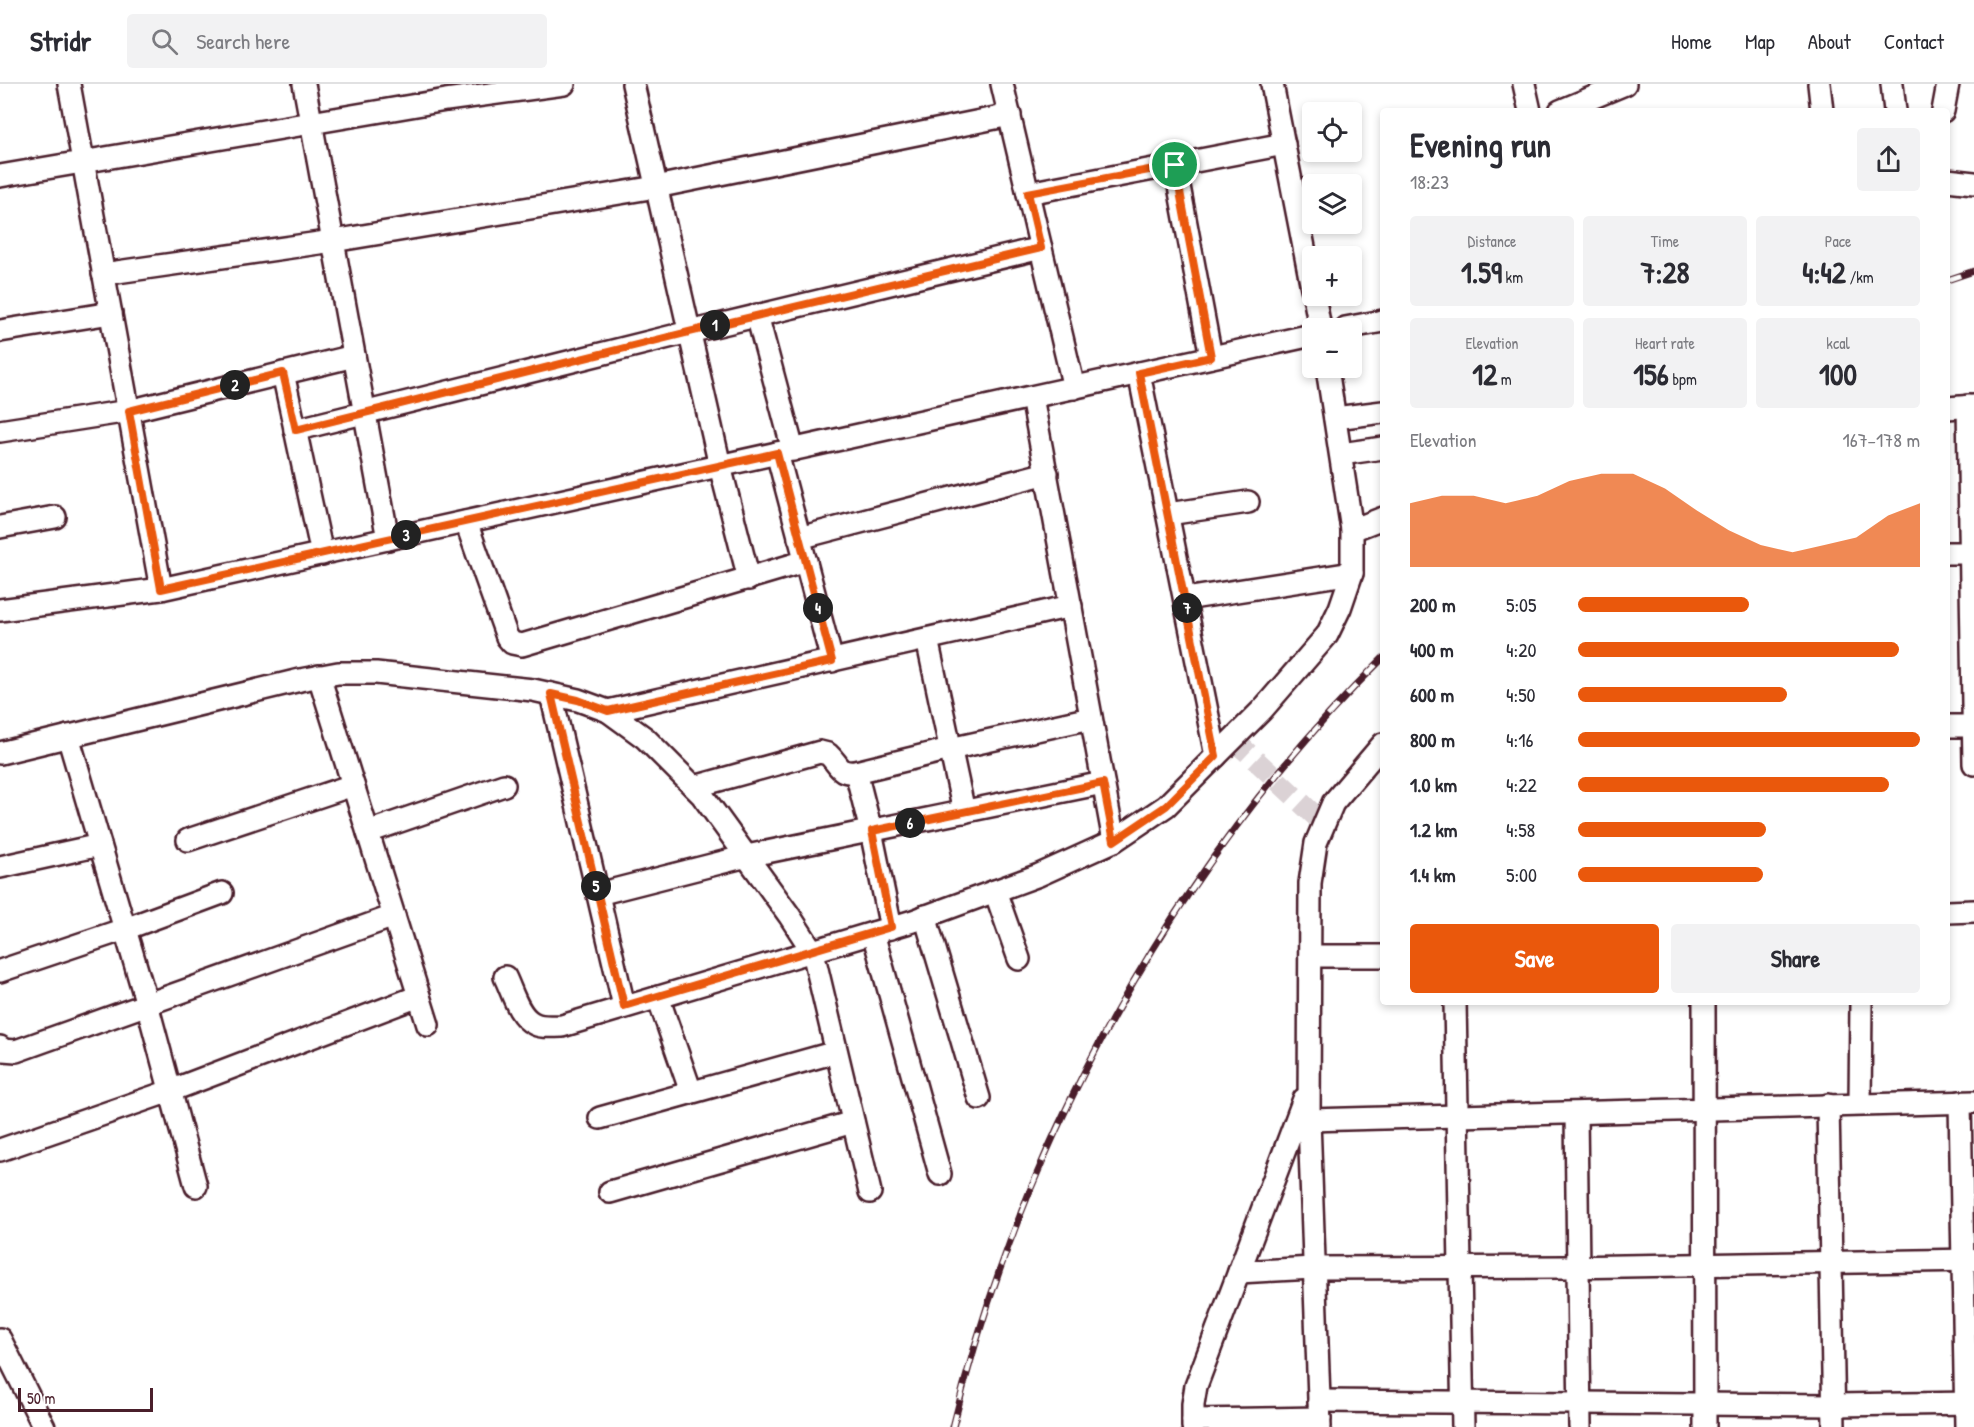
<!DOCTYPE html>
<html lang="en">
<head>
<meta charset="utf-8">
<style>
  body { margin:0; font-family:"Patrick Hand",sans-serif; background:#f2f2f3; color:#2b2b33; height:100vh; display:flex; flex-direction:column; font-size:22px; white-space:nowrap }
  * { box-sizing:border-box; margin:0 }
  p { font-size:20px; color:#7c7c81 }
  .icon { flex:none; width:33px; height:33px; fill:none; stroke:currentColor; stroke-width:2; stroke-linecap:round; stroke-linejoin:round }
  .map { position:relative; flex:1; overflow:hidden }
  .drawer { position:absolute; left:1380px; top:24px; width:570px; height:897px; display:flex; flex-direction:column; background:#fff; border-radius:6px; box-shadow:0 3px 9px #0003 }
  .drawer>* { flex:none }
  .buttons { position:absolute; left:1302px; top:18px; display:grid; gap:12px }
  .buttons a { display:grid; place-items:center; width:60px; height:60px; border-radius:6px; background:#fff; box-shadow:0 3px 9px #0003; font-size:30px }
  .scale { position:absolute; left:18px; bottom:15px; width:135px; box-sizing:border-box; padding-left:6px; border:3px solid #4a1f2b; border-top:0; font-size:16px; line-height:21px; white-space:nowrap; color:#4a1f2b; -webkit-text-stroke:4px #fff; paint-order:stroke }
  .pin { position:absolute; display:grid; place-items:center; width:51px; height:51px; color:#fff; margin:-26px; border:3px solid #fff; border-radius:50%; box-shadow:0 2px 6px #0007 }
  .km { position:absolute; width:30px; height:30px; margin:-15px; border-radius:50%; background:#222; color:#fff; font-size:16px; line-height:30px; text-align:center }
  .round { display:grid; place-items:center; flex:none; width:63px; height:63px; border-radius:6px; background:#f2f2f3 }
  .headline { display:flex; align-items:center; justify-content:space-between; height:102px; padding:0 30px }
  h1 { font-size:33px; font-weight:800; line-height:45px }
  .stats { display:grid; grid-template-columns:repeat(3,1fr); gap:9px; height:102px; padding:6px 30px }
  .stats div { display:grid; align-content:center; border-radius:6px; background:#f2f2f3; text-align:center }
  .stats b { font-size:30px; font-weight:800 }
  .stats small { font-size:16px; font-weight:400 }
  .stats p { font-size:16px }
  .chart { height:168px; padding:12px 30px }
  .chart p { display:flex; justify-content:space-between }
  .chart svg { width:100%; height:108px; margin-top:6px; fill:#ea580c; opacity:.7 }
  .action { display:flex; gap:12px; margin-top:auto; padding:12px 30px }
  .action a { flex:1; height:69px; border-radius:6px; background:#ea580c; color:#fff; font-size:24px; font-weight:800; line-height:69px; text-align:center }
  .action a+a { background:#f2f2f3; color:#2b2b33 }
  ul { padding:0 30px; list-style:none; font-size:20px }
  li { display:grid; grid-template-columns:96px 72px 1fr; align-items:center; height:45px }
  li i { height:15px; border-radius:8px; background:#ea580c }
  header { display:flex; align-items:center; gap:36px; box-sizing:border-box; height:84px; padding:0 30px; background:#fff; border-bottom:2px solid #e1e1e2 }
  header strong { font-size:28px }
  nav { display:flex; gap:33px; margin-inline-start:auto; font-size:21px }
  .search { width:420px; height:54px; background:#f2f2f3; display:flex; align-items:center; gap:15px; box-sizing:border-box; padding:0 21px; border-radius:6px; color:#7c7c81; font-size:22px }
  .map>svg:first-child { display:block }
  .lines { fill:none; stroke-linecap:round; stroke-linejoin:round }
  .minor-tunnel { stroke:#dbd2d5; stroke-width:21; stroke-dasharray:21 10; stroke-linecap:butt }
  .minor-casing { stroke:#4a1f2b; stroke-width:26 }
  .minor { stroke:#fff; stroke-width:21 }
  .rail-casing { stroke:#4a1f2b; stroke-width:7 }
  .rail { stroke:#fff; stroke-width:4.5; stroke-dasharray:14; stroke-linecap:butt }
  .route-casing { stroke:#fff; stroke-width:12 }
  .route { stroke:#ea580c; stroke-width:8 }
</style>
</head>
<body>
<header>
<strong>Stridr</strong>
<div class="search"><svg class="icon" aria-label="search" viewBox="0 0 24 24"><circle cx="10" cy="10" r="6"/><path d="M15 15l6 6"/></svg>Search here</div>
<nav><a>Home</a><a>Map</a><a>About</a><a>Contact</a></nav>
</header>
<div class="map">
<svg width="1974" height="1343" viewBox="0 0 1974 1343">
  <rect width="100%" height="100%" fill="#fff"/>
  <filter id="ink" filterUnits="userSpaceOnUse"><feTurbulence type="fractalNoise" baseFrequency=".0167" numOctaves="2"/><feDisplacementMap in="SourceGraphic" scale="12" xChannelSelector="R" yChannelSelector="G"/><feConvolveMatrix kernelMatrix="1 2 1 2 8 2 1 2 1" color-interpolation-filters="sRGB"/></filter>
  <g filter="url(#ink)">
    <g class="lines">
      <polyline class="minor-tunnel" points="1233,655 1324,740"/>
      <g class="minor-casing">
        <g id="minor">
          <polyline points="69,0 161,505"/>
          <polyline points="304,0 388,455"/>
          <polyline points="633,0 720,382 749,495"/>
          <polyline points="1002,0 1074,304"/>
          <polyline points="1272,0 1312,204"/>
          <polyline points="1524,0 1530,27"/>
          <polyline points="1819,0 1822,27"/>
          <polyline points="1892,0 1895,27"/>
          <polyline points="1560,27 1625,0"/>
          <polyline points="1943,27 1948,0"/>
          <polyline points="1175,81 1211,273"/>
          <polyline points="0,92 446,16 564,0"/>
          <polyline points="1947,96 1974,99"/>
          <polyline points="1028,109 1284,60"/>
          <polyline points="103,190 333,157 656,103 1010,31"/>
          <polyline points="1314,212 1320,244"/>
          <polyline points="757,231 793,366"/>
          <polyline points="1345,244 1383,237"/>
          <polyline points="0,247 111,229"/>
          <polyline points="283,289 322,470"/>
          <polyline points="1139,289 1216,672"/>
          <polyline points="1032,313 1114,757"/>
          <polyline points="1968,322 1974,680"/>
          <polyline points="1947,324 1974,322"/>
          <polyline points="1335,334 1383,328"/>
          <polyline points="295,346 689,248 1041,164"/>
          <polyline points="0,347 129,327 354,272"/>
          <polyline points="777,369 832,577"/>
          <polyline points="1341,370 1383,364"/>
          <polyline points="1168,430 1248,418"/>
          <polyline points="466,438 507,553 512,559 522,561 806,477"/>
          <polyline points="0,443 55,433"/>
          <polyline points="1352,446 1383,434"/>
          <polyline points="799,454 1047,389"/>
          <polyline points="1947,469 1974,469"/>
          <polyline points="1185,515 1352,489"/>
          <polyline points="0,526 161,505 1312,251"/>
          <polyline points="927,555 964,728"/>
          <polyline points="319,592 428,941"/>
          <polyline points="551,610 624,922"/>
          <polyline points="608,627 1071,522"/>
          <polyline points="1947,642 1974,642"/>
          <polyline points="68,652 147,920 196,1102"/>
          <polyline points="0,669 300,596 338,589 376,589 533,606 578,616 608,627 645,654 702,711 789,831 813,868 870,1108"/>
          <polyline points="856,688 871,747 891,844"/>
          <path d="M694,703L820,668L828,670C840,681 838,690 856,688L950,665L1091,634"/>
          <polyline points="368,748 504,701"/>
          <polyline points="188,756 353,701"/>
          <polyline points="0,783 100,761"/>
          <polyline points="995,807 1019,875"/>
          <polyline points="598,810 747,772 1103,699"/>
          <polyline points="1947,828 1974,827"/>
          <polyline points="925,832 979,1014"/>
          <polyline points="873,849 940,1090"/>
          <polyline points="1310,872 1383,872"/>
          <polyline points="0,887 125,845 222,809"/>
          <path d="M505,893C512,907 518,932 533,939C541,944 553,942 562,942L913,837L1039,791L1114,757L1166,722L1262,626L1327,551L1340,524L1352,489V446L1327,284"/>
          <polyline points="658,913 691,1008"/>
          <polyline points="1455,918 1463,1343"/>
          <polyline points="1704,918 1705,1343"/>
          <polyline points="0,963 3,966 16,967 394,832"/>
          <polyline points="1960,1018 1966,1343"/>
          <polyline points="1860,1020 1861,918"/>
          <polyline points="1828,1021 1834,1343"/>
          <polyline points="1576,1030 1580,1343"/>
          <polyline points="600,1034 836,968"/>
          <polyline points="1309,1036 1974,1018"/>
          <polyline points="0,1066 170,1007 419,912"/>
          <polyline points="610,1108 853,1038"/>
          <polyline points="1239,1188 1313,1184 1565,1183 1974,1176"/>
          <polyline points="0,1255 44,1343"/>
          <polyline points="1319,1317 1834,1321 1974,1319"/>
          <polyline points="1193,1336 1320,1334"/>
          <polyline points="1193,1343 1193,1320 1196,1302 1304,1015"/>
          <polyline points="1320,1343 1309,1036 1310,799 1316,759 1333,719 1383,660"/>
        </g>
      </g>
      <use href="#minor" class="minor"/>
      <g class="rail-casing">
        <g id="rail">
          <polyline points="1947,196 1974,187"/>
          <path d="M953,1343C1022,1059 1174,780 1383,574"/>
        </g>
      </g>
      <use href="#rail" class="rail"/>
    </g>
  </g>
  <g class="lines" filter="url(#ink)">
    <g class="route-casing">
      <polygon id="route" points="1175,81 1211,273 1139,289 1216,672 1166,722 1114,757 1103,699 872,747 891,843 624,922 551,610 578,616 608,627 832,577 777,369 161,505 129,327 283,289 296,346 689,248 1041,164 1028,109"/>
    </g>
    <use href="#route" class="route"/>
  </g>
</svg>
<div class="buttons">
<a><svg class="icon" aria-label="locate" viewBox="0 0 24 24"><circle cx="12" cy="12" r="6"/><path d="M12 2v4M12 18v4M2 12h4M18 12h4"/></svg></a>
<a><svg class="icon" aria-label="layers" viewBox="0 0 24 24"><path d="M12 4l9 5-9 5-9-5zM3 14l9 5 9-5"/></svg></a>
<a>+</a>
<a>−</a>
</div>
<div class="scale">50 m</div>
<div class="pin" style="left:1175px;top:81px;background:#1e9e55"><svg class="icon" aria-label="arrive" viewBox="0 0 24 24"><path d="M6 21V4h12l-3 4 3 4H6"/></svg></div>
<b class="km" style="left:715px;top:241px">1</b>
<b class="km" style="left:235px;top:301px">2</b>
<b class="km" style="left:406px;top:451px">3</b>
<b class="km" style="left:818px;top:524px">4</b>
<b class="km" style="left:596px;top:802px">5</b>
<b class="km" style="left:910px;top:739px">6</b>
<b class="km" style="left:1187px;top:524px">7</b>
<section class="drawer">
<div class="headline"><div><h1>Evening run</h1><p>18:23</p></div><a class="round"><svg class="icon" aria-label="share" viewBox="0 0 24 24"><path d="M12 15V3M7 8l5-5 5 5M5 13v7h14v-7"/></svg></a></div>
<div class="stats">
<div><p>Distance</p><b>1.59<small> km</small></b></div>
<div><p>Time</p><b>7:28</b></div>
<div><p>Pace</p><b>4:42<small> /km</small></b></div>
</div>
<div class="stats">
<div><p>Elevation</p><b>12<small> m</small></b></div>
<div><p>Heart rate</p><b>156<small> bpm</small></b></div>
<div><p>kcal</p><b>100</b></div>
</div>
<div class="chart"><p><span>Elevation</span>167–178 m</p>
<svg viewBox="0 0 160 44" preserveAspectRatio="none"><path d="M0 44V18L10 15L20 15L30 18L40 15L50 9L60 6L70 6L80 12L90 21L100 29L110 35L120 38L130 35L140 32L150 23L160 18V44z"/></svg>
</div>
<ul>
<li><b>200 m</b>5:05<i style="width:50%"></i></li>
<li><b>400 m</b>4:20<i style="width:94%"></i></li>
<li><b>600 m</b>4:50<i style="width:61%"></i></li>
<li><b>800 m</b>4:16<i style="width:100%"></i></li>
<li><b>1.0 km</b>4:22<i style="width:91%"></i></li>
<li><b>1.2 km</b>4:58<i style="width:55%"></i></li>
<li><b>1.4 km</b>5:00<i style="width:54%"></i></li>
</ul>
<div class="action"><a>Save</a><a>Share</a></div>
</section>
</div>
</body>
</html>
